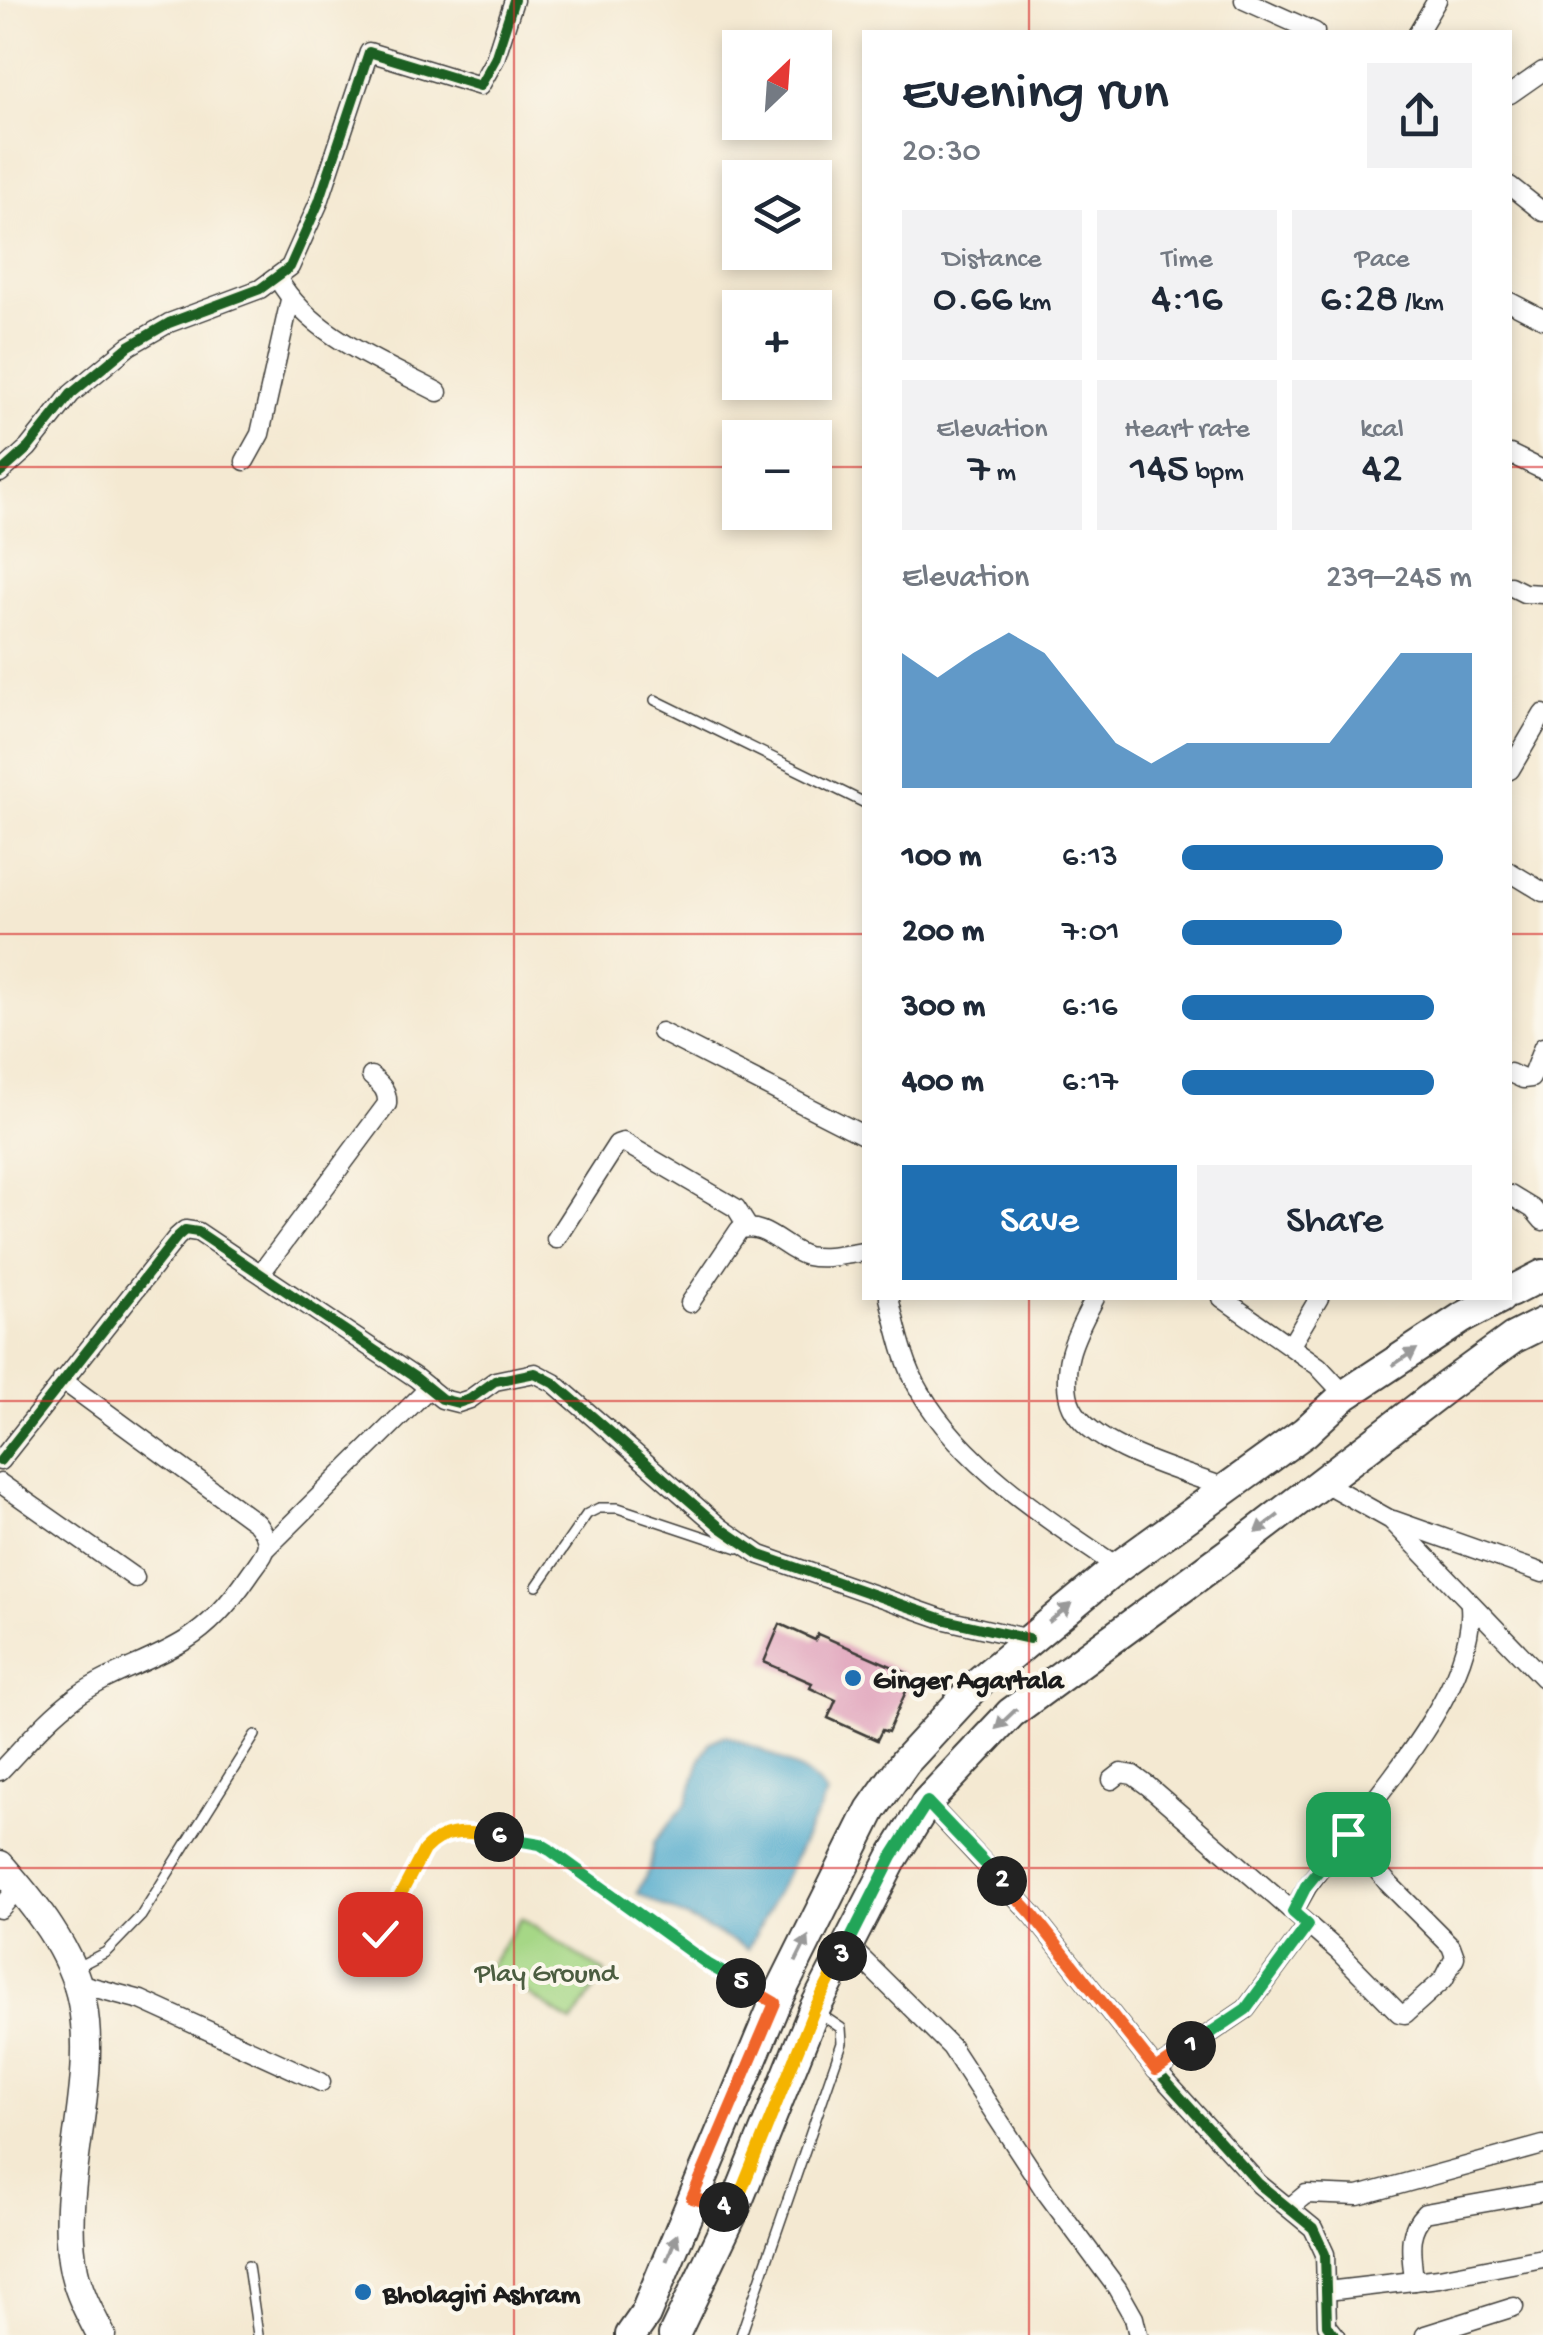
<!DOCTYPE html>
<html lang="en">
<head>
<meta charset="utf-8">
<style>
  body { margin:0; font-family:"Gochi Hand",sans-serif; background:#f2f2f3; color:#1f2937; height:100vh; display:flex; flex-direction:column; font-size:38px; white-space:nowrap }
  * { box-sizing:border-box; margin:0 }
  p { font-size:32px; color:#747a83 }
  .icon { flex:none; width:55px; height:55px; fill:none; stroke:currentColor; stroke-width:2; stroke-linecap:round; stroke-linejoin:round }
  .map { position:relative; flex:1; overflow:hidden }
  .drawer { position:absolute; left:862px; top:30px; width:650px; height:1270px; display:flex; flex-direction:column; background:#fff; border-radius:0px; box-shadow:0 5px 15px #0003 }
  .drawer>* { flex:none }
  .needle { width:65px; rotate:25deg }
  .buttons { position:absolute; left:722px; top:30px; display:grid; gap:20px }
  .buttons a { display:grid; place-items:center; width:110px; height:110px; border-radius:0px; background:#fff; box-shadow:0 5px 15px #0003; font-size:50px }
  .pin { position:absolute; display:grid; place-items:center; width:85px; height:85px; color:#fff; margin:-42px; border-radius:20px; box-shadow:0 5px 15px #0006 }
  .km { position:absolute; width:50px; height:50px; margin:-25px; border-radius:50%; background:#222; color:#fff; font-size:28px; line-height:50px; text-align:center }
  .round { display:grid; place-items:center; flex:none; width:105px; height:105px; border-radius:0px; background:#f2f2f3 }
  .overview { display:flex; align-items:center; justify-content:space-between; height:170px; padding:0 40px }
  h1 { font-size:55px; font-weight:600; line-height:75px }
  .metrics { display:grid; grid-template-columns:repeat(3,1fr); gap:15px; height:170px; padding:10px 40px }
  .metrics div { display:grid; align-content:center; border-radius:0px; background:#f2f2f3; text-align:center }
  .metrics b { font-size:42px; font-weight:600 }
  .metrics small { font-size:28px; font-weight:400 }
  .metrics p { font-size:28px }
  .chart { height:280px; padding:20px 40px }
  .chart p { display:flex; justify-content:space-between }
  .chart svg { width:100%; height:180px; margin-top:10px; fill:#1f6fb2; opacity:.7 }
  .action { display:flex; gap:20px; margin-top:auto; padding:20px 40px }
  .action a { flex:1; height:115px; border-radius:0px; background:#1f6fb2; color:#fff; font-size:40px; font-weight:600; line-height:115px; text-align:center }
  .action a+a { background:#f2f2f3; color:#1f2937 }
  ul { padding:0 40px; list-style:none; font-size:32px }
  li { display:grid; grid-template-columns:160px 120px 1fr; align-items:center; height:75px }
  li i { height:25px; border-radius:12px; background:#1f6fb2 }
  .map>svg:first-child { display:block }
  .green { fill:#a6d786; stroke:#617a51; stroke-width:2.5 }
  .water { fill:#4da8cb; stroke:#346274; stroke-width:2.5 }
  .building { fill:#df9fb9 }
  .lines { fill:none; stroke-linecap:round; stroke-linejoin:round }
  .lane-casing { stroke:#3c3b37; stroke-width:12 }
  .street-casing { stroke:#3c3b37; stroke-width:21 }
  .secondary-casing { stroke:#3c3b37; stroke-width:31 }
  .primary-casing { stroke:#3c3b37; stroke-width:34 }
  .lane { stroke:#fff; stroke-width:9 }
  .street { stroke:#fff; stroke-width:18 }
  .secondary { stroke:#fff; stroke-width:28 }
  .primary { stroke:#fff; stroke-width:30 }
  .cycleway-casing { stroke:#fbf7ec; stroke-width:16 }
  .cycleway { stroke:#1b5e20; stroke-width:10 }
  .oneway { fill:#999 }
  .split-1-casing { stroke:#fff; stroke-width:20 }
  .split-2-casing { stroke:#fff; stroke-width:20 }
  .split-3-casing { stroke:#fff; stroke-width:20 }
  .split-4-casing { stroke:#fff; stroke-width:20 }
  .split-5-casing { stroke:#fff; stroke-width:20 }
  .split-6-casing { stroke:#fff; stroke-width:20 }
  .split-7-casing { stroke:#fff; stroke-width:20 }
  .split-1 { stroke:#22a559; stroke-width:12 }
  .split-2 { stroke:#f0652b; stroke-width:12 }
  .split-3 { stroke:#22a559; stroke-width:12 }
  .split-4 { stroke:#f5b400; stroke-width:12 }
  .split-5 { stroke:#f0652b; stroke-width:12 }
  .split-6 { stroke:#22a559; stroke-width:12 }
  .split-7 { stroke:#f5b400; stroke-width:12 }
  .grid { fill:none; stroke:#d62828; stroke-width:2.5; stroke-opacity:0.55 }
  .poi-dot { fill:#1f6fb2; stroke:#fbf7ec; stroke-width:4 }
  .labels { text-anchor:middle; stroke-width:8; stroke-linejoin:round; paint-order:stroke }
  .poi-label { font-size:28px; font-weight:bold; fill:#1c1c1c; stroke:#fbf7ec; text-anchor:start }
  .park-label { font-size:28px; fill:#4c5d41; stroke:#fbf7ec }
</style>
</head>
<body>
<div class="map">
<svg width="1543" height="2335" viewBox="0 0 1543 2335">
  <rect width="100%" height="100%" fill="#fbf7ec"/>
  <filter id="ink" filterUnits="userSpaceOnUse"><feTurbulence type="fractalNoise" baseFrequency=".01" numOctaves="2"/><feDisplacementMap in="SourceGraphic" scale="20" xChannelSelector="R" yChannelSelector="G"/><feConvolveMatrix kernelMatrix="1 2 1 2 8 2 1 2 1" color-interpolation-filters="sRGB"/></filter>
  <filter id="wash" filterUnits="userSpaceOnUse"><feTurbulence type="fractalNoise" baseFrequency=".0048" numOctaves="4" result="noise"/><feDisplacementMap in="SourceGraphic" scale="40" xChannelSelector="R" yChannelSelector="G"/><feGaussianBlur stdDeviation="2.25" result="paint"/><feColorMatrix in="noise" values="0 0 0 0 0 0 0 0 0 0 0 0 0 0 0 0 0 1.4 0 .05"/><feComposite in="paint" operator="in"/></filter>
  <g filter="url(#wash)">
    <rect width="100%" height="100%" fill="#f4e9d2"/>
    <polygon class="green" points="521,1918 605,1973 572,2023 488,1968"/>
    <path class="water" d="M725,1735C751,1745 814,1771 827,1795L748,1949L637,1893L650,1867L654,1842L687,1803L700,1761L710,1742Z"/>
    <g id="blocks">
      <polygon class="building" points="780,1624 815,1640 818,1634 907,1673 901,1686 907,1689 888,1732 882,1730 877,1740 828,1718 836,1700 810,1688 812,1683 764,1662"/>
    </g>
  </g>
  <g filter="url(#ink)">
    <use href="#blocks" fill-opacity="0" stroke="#3c3b37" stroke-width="2.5"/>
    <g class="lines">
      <g class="lane-casing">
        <g id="lane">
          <polyline points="655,700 865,803"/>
          <polyline points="537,1586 587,1514 599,1508 618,1508 738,1548"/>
          <path d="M380,1934L424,1850C429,1845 435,1838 442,1835C464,1826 530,1839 551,1850L709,1965L771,2000"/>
          <polyline points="75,1968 106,1952 141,1916 255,1735"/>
          <polyline points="248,2266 258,2335"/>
          <polyline points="741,2335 842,2043 841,2028 820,2014"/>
        </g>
      </g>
      <g class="street-casing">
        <g id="street">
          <polyline points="1244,0 1315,32"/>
          <polyline points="1418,32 1437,0"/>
          <polyline points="1510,94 1543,71"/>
          <polyline points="1510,186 1543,212"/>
          <path d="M278,279C310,335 383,363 438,392"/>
          <polyline points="1510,302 1543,319"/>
          <polyline points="1510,454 1543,470"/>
          <polyline points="245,461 260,434 290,300"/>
          <polyline points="0,473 28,448 71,394 129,346 169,323 260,289 290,267 319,202 369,52 480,86 495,59 514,0"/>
          <polyline points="1510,586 1524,593 1543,594"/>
          <polyline points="1510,770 1543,714"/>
          <polyline points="1510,872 1543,892"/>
          <polyline points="661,1032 865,1136"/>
          <polyline points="1510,1073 1523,1079 1531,1078 1543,1047"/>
          <polyline points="1510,1195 1533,1209 1543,1221"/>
          <polyline points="556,1239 617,1144 623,1142 736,1208 748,1227"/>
          <path d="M261,1273L387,1104C388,1090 381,1085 371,1076"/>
          <path d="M889,1298C897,1329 904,1365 921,1393C963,1465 1049,1521 1118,1567"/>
          <path d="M1095,1298C1086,1315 1075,1335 1070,1354C1066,1369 1065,1393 1072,1407C1092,1449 1185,1472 1226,1488"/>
          <polyline points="1222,1298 1318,1366 1345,1395"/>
          <path d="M690,1303L739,1230C765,1221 784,1250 807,1256C825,1260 847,1254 865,1252"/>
          <polyline points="1291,1345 1319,1298"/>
          <polyline points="0,1461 177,1237 185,1230 198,1232 416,1378 442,1399 458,1403 470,1399 495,1381 535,1373 554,1383 721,1528 760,1555 946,1620 1029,1639"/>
          <polyline points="1321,1481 1391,1520 1543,1678"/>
          <polyline points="0,1483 135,1578"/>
          <polyline points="1393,1520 1543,1573"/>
          <polyline points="268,1547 429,1388"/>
          <path d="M0,1771C24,1746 48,1717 77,1696C111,1672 151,1662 186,1640C212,1624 232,1600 249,1575C264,1553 276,1546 257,1523L62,1380"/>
          <polyline points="1112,1780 1121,1773 1133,1775 1148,1786 1337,1950 1399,2013 1405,2014 1444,1979 1455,1957 1451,1946 1387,1882 1348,1834"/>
          <polyline points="927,1802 1033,1915 1156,2070 1259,2184 1313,2228 1325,2254 1327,2325 1335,2335"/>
          <polyline points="0,1909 19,1887"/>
          <path d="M1293,1912L1307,1887C1356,1817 1477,1694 1470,1606"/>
          <polyline points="848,1945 951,2047 1045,2191 1117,2288 1134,2318 1138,2335"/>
          <polyline points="77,1983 141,2000 321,2082"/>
          <polyline points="1156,2070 1246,2009 1308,1925"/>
          <polyline points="1289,2208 1306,2194 1358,2196 1543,2145"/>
          <path d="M1414,2281C1412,2255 1405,2233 1425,2213L1543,2192"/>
          <polyline points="1327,2291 1439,2278 1543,2258"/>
          <polyline points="1425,2335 1514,2307"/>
        </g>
      </g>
      <g class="secondary-casing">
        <path id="secondary" d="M0,1865C34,1904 72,1950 82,2002C99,2087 56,2188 74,2271C79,2294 90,2314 101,2335"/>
      </g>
      <g class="primary-casing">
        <g id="primary">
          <polyline points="1510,1292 1543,1275"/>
          <polyline points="631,2335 645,2315 775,2003 871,1810 905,1762 980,1681 1118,1567 1305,1432 1345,1395 1462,1318 1500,1298"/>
          <polyline points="674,2335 734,2209 814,2010 893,1857 927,1802 1011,1713 1236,1548 1447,1386 1513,1338 1543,1323"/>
        </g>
      </g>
      <use href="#lane" class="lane"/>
      <use href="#street" class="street"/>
      <use href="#secondary" class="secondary"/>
      <use href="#primary" class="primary"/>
      <g class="cycleway-casing">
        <g id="cycleway">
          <polyline points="0,473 28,448 71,394 129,346 169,323 260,289 290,267 319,202 369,52 480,86 495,59 514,0"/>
          <polyline points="0,1461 177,1237 185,1230 198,1232 416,1378 442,1399 458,1403 470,1399 495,1381 535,1373 554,1383 721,1528 760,1555 946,1620 1029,1639"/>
          <polyline points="927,1802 1033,1915 1156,2070 1259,2184 1313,2228 1325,2254 1327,2325 1335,2335"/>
        </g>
      </g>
      <use href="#cycleway" class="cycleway"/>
    </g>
    <defs><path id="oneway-solid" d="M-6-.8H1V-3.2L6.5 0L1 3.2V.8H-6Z" transform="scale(2.5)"/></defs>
    <g class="oneway">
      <use href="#oneway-solid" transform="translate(1405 1357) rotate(-34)"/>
      <use href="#oneway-solid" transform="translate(1267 1524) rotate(142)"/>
      <use href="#oneway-solid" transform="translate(1060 1613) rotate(-39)"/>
      <use href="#oneway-solid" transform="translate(1006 1719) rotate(136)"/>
      <use href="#oneway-solid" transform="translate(802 1949) rotate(-64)"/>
      <use href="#oneway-solid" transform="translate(672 2247) rotate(-68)"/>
    </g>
  </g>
  <g class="lines" filter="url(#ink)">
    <g class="split-1-casing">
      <polyline id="split-1" points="1191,2046 1246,2009 1308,1925 1293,1912 1306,1886 1348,1834"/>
    </g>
    <g class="split-2-casing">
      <polyline id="split-2" points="1002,1881 1033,1915 1156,2070 1191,2046"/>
    </g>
    <g class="split-3-casing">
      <polyline id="split-3" points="842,1956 892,1857 927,1802 1002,1881"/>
    </g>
    <g class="split-4-casing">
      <polyline id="split-4" points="724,2207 734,2209 814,2010 842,1956"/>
    </g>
    <g class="split-5-casing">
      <polyline id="split-5" points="724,2207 692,2198 775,2003 741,1983"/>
    </g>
    <g class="split-6-casing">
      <polyline id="split-6" points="499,1837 540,1844 550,1850 709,1965 741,1983"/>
    </g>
    <g class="split-7-casing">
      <path id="split-7" d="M380,1934L424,1850C445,1827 471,1832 499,1837"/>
    </g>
    <use href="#split-1" class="split-1"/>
    <use href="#split-2" class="split-2"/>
    <use href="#split-3" class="split-3"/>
    <use href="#split-4" class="split-4"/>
    <use href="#split-5" class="split-5"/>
    <use href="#split-6" class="split-6"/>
    <use href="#split-7" class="split-7"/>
  </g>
  <path class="grid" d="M514,0V2335M1029,0V32M0,467H740M815,467H865M1510,467H1543M0,934H865M1510,934H1543M1029,1298V2335M0,1401H1543M0,1868H1543"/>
  <g class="poi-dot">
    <circle cx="853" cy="1678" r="10"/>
    <circle cx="363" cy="2292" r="10"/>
  </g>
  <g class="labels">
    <g class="poi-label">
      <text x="873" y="1688">Ginger Agartala</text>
      <text x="383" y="2302">Bholagiri Ashram</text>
    </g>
    <g class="park-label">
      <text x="546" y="1981">Play Ground</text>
    </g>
  </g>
</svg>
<div class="buttons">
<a><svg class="needle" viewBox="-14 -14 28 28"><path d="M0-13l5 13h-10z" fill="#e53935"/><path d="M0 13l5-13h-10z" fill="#747a83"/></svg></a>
<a><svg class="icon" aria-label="layers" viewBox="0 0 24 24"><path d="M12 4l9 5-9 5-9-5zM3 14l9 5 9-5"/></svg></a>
<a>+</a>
<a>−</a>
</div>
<div class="pin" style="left:1348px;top:1834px;background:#1e9e55"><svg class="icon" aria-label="arrive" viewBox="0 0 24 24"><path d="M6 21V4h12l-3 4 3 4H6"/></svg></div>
<div class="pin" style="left:380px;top:1934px;background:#d93025"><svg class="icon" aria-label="check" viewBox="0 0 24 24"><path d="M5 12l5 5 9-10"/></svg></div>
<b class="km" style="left:1191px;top:2046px">1</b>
<b class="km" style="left:1002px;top:1881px">2</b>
<b class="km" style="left:842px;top:1956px">3</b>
<b class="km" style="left:724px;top:2207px">4</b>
<b class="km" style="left:741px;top:1983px">5</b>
<b class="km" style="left:499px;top:1837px">6</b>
<section class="drawer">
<div class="overview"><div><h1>Evening run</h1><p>20:30</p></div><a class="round"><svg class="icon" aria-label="share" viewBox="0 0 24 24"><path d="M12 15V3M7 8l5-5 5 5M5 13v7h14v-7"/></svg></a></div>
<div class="metrics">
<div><p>Distance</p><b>0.66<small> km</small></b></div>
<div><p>Time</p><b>4:16</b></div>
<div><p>Pace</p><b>6:28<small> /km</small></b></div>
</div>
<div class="metrics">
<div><p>Elevation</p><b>7<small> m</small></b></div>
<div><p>Heart rate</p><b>145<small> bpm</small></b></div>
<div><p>kcal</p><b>42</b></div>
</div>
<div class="chart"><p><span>Elevation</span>239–245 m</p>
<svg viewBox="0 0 160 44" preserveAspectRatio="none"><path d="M0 44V11L10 17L20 11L30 6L40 11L50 22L60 33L70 38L80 33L90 33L100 33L110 33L120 33L130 22L140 11L150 11L160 11V44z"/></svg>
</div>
<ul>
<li><b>100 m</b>6:13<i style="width:90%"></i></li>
<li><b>200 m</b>7:01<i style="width:55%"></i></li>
<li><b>300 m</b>6:16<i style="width:87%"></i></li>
<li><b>400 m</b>6:17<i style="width:87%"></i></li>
</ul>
<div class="action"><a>Save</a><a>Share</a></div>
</section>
</div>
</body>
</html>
